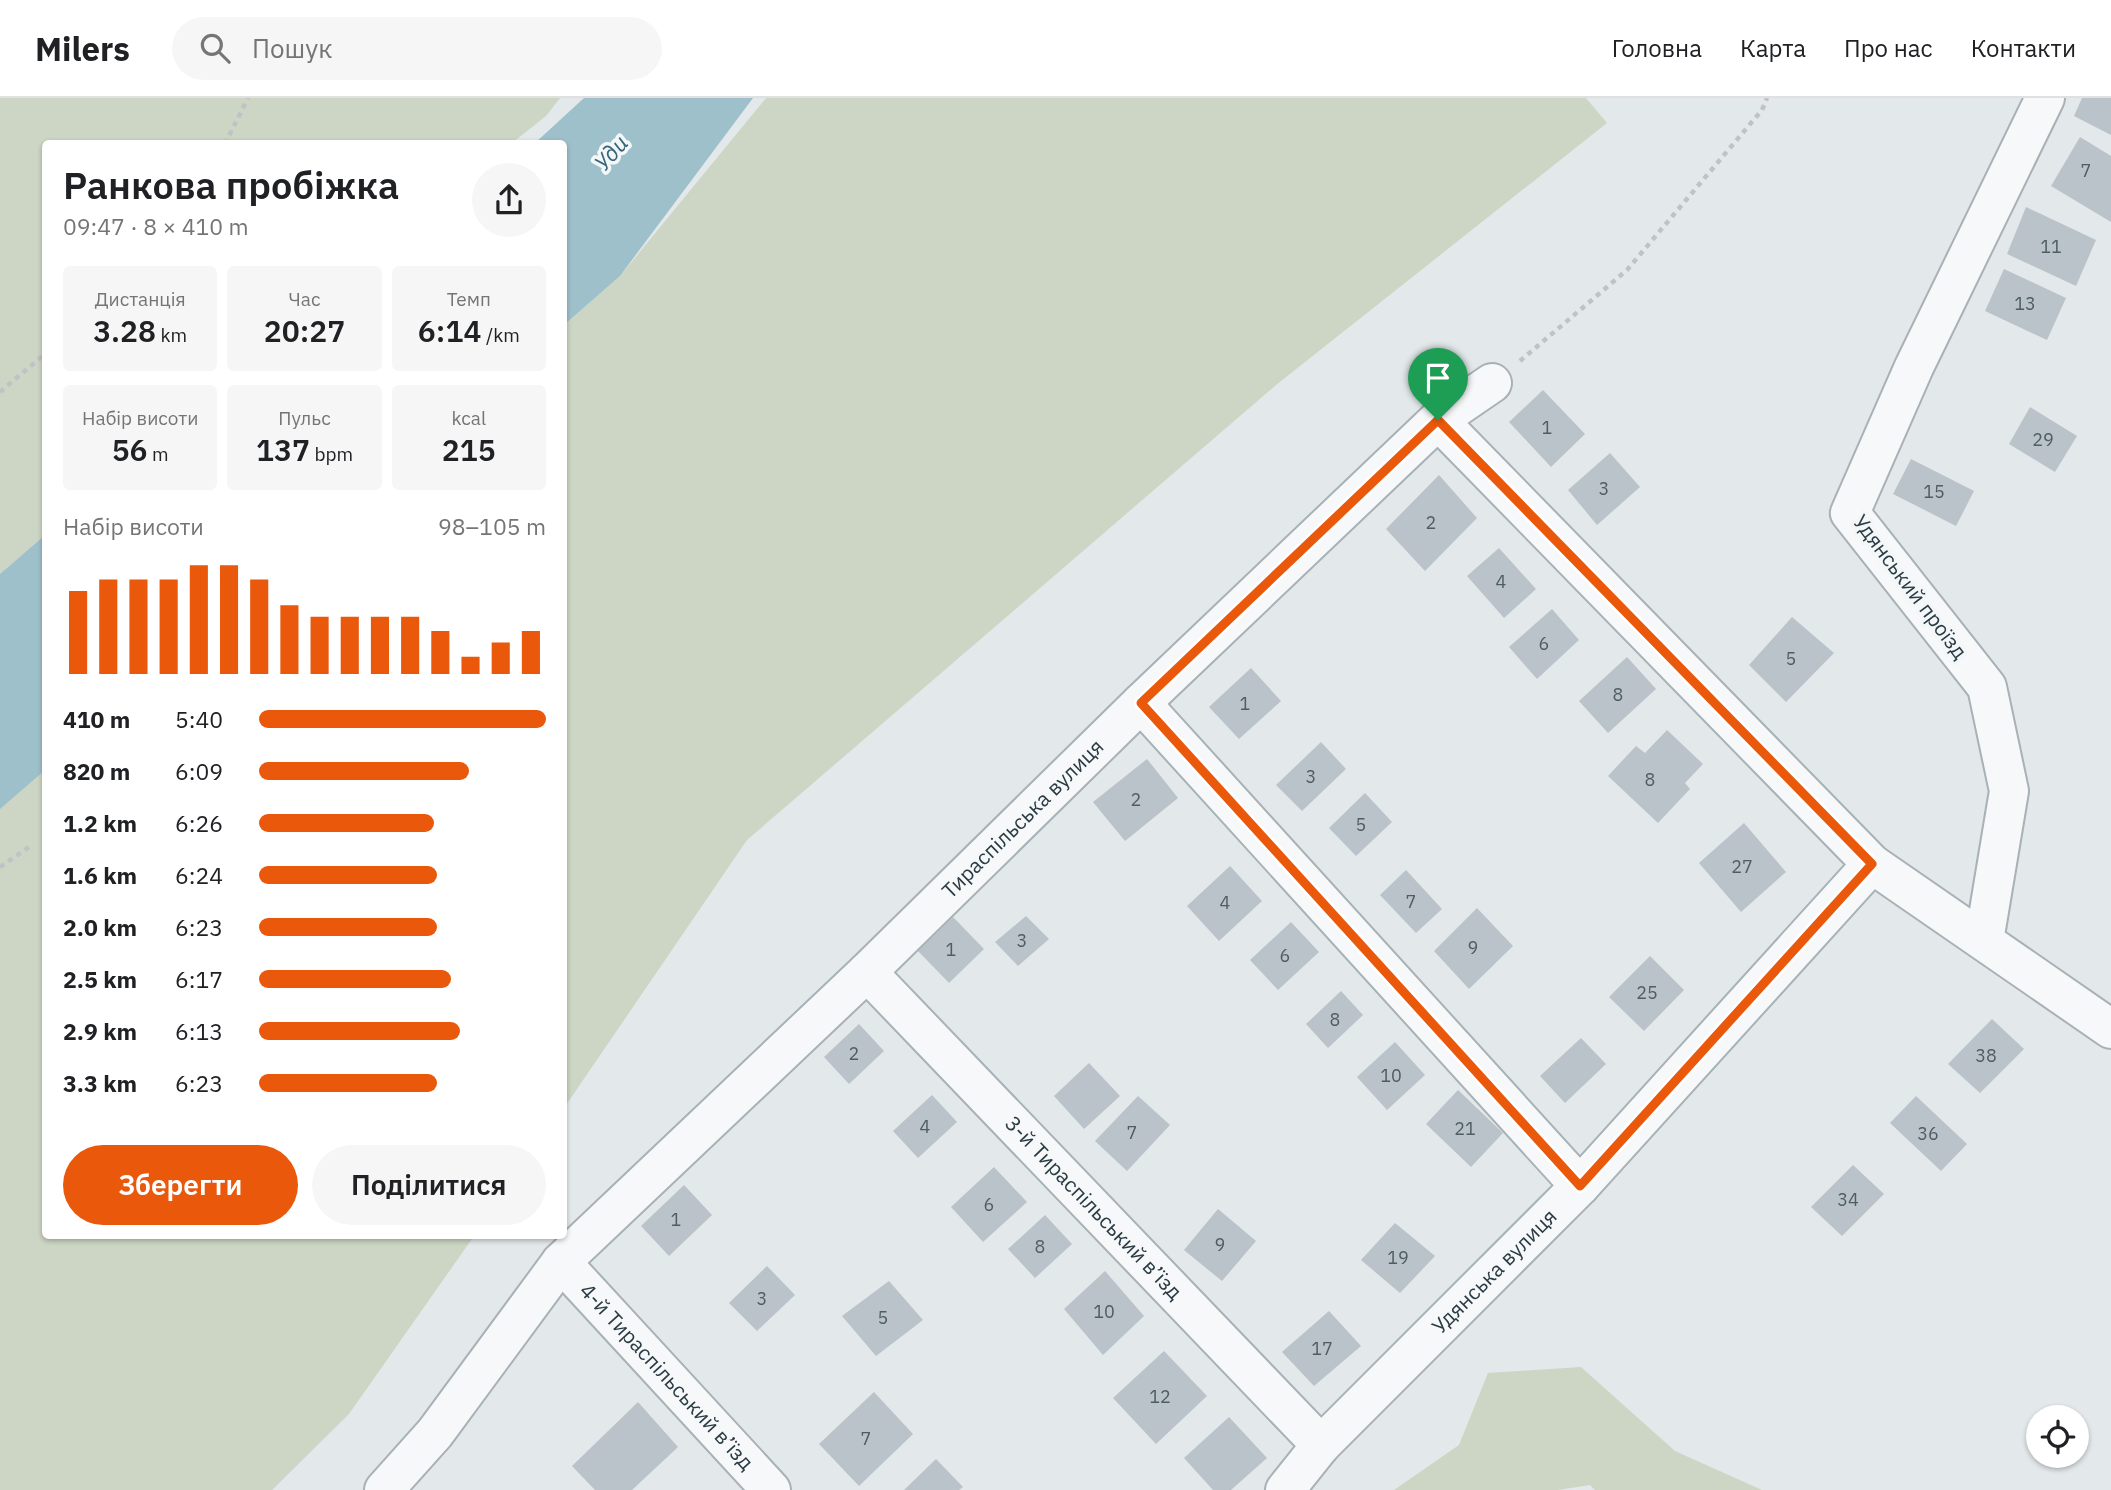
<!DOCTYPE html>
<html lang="uk">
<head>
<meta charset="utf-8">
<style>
  body { margin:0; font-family:"IBM Plex Sans",sans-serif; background:#f6f6f6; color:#202124; height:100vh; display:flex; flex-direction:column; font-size:26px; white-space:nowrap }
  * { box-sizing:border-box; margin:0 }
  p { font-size:23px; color:#757577 }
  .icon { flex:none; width:38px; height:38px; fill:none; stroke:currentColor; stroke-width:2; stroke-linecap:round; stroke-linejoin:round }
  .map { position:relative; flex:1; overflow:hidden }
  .panel { position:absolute; left:42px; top:42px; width:525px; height:1099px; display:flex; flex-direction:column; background:#fff; border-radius:7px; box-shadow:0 2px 5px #0004 }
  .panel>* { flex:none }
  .fabs { position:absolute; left:2026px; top:1307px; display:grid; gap:14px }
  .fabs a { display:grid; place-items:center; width:63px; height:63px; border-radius:50%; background:#fff; box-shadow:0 2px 5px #0004; font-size:35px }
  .pin { position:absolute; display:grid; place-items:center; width:60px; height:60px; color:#fff; margin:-72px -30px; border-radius:50% 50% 50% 0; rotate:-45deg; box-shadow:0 0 7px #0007 }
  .pin .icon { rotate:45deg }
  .round { display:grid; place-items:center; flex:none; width:74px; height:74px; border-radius:37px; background:#f6f6f6 }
  .summary { display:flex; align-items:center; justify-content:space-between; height:119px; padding:0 21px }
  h1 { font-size:38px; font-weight:600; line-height:52px }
  .metrics { display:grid; grid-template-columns:repeat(3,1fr); gap:10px; height:119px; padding:7px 21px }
  .metrics div { display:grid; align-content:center; border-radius:7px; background:#f6f6f6; text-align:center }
  .metrics b { font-size:30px; font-weight:600 }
  .metrics small { font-size:19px; font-weight:400 }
  .metrics p { font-size:19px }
  .chart { height:196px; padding:14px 21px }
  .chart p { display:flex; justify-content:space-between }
  .chart svg { width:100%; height:126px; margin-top:7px; stroke:#ea580c; stroke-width:6 }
  .cta { display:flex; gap:14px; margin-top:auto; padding:14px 21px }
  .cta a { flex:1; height:80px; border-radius:42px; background:#ea580c; color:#fff; font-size:28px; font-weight:600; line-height:80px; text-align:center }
  .cta a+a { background:#f6f6f6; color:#202124 }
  ul { padding:0 21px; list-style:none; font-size:23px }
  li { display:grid; grid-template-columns:112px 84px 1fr; align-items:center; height:52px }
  li i { height:18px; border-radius:9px; background:#ea580c }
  header { display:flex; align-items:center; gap:42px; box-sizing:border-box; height:98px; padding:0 35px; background:#fff; border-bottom:2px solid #e0e0e0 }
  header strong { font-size:33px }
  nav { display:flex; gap:38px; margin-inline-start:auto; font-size:24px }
  .search { width:490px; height:63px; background:#f6f6f6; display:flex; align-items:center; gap:18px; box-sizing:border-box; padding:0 24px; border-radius:38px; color:#757577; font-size:26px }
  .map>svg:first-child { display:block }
  .green { fill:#cdd5c4 }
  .water { fill:#9ec0cb }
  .building { fill:#bac3c9 }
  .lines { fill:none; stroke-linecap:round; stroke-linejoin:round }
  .street-casing { stroke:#a8b1b6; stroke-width:42 }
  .path { stroke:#bdc3c6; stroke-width:4.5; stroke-dasharray:5 5; stroke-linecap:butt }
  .street { stroke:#f6f8f9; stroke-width:38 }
  .route-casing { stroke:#fff; stroke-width:14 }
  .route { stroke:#ea580c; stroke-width:9 }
  .labels { text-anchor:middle; stroke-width:7; stroke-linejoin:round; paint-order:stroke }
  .number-label { font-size:18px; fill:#4e5d65 }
  .street-label { font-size:21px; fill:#2a3b44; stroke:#f3f7f8 }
  .water-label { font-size:23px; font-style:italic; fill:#346578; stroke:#f3f7f8 }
</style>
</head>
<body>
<header>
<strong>Milers</strong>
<div class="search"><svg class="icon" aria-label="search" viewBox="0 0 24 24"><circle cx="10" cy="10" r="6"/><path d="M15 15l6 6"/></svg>Пошук</div>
<nav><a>Головна</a><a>Карта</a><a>Про нас</a><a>Контакти</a></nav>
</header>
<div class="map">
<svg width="2111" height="1392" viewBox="0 0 2111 1392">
  <rect width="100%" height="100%" fill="#e3e8eb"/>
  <g class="green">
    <polygon points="0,0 560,0 546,18 512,45 46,46 45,437 0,476"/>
    <polygon points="766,0 1586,0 1607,25 1276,287 747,742 564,1010 564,227 620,178"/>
    <polygon points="45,667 46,1138 474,1138 349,1316 272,1392 0,1392 0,705"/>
    <polygon points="1581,1269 1675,1353 1762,1392 1595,1392 1590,1387 1558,1392 1394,1392 1459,1347 1488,1275"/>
  </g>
  <g class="water">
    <polygon points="584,0 753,0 620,178 564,227 564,46 535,45"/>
    <polygon points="45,437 45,672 0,711 0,476"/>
  </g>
  <g class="building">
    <polygon points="2082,0 2111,0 2111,37 2074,18"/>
    <polygon points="2080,39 2111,58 2111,124 2051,88"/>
    <polygon points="2026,109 2096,142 2076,188 2007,156"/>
    <polygon points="2004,171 2066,200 2047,242 1985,213"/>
    <polygon points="1543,292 1585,336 1551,369 1509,324"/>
    <polygon points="2030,309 2077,338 2055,374 2009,346"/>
    <polygon points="1610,355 1640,389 1597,427 1568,392"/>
    <polygon points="1911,361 1974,393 1956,428 1893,396"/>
    <polygon points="1439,377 1477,420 1425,473 1386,431"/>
    <polygon points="1499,450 1536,491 1504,520 1467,478"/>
    <polygon points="1552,511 1579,542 1537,581 1509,549"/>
    <polygon points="1792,519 1834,555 1786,604 1749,567"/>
    <polygon points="1627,559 1656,591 1608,635 1579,603"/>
    <polygon points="1251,570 1281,603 1239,641 1209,609"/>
    <polygon points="1667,632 1703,666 1685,685 1690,691 1658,725 1608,678 1636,648 1645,655"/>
    <polygon points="1321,644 1346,671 1302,713 1276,687"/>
    <polygon points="1147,661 1178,700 1125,743 1093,704"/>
    <polygon points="1365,695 1392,724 1356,758 1329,730"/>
    <polygon points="1744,725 1786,774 1741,814 1699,765"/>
    <polygon points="1230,768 1262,803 1219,843 1187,808"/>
    <polygon points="1406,772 1442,811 1416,835 1380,797"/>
    <polygon points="1477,810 1513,848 1469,891 1434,853"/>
    <polygon points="1026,818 1049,841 1018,868 995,844"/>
    <polygon points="953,819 984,851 949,885 918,853"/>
    <polygon points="1291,824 1319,854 1278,892 1250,862"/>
    <polygon points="1650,858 1684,892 1644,933 1609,899"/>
    <polygon points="1341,893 1363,917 1328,950 1306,926"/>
    <polygon points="1992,921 2024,951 1980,995 1948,966"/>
    <polygon points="859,926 884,953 849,986 824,959"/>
    <polygon points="1581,940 1606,966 1565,1005 1540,978"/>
    <polygon points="1395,944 1425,977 1387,1012 1357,979"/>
    <polygon points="1089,965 1120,998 1084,1031 1054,998"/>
    <polygon points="1458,992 1503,1035 1471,1069 1426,1026"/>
    <polygon points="932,997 957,1024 918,1060 893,1033"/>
    <polygon points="1138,998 1170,1027 1127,1073 1095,1043"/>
    <polygon points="1916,998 1967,1046 1941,1073 1890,1025"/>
    <polygon points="1853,1067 1884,1096 1842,1138 1811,1109"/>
    <polygon points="994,1069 1027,1104 983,1144 951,1109"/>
    <polygon points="684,1087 712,1117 669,1158 641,1128"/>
    <polygon points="1218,1111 1256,1143 1222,1183 1184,1152"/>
    <polygon points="1045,1117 1072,1146 1035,1180 1008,1151"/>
    <polygon points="1395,1125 1435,1158 1400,1195 1361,1162"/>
    <polygon points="767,1168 795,1197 757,1233 729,1205"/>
    <polygon points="1105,1173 1144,1218 1103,1257 1064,1211"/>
    <polygon points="889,1183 923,1222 876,1258 842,1218"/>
    <polygon points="1329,1213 1361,1248 1314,1288 1282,1254"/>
    <polygon points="1164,1253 1207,1298 1156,1346 1113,1300"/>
    <polygon points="874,1294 913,1336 859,1388 819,1346"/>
    <polygon points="638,1304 678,1349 632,1392 595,1392 572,1368"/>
    <polygon points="1229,1319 1267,1360 1231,1392 1213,1392 1184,1360"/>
    <polygon points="936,1361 963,1389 959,1392 904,1392"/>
  </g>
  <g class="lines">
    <g class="street-casing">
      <g id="street">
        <polyline points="1438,322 1872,766 2111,931"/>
        <polyline points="1141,605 1580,1088"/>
        <polyline points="1984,843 2009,693 1987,589 1850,415 1914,269 2045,0"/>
        <path id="s1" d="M867,874L1321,1347"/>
        <path id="s2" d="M561,1164L771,1392"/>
        <path id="s3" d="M384,1392L435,1335L561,1164L867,874L1141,605L1438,322L1492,285"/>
        <path id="s4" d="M1285,1392L1321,1347L1580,1088L1872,766"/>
      </g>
    </g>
    <g class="path">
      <polyline points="225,46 248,0"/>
      <polyline points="1520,263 1627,172 1762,12 1767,0"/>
      <polyline points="0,294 46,255"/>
      <polyline points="0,769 32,747"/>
    </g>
    <use href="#street" class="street"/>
  </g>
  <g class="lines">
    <g class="route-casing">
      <polygon id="route" points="1438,322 1872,766 1580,1088 1141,605"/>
    </g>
    <use href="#route" class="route"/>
  </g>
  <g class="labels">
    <g class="number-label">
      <text x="2086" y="79">7</text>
      <text x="2051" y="155">11</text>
      <text x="2025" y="212">13</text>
      <text x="1547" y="336">1</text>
      <text x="2043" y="348">29</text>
      <text x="1604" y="397">3</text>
      <text x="1934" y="400">15</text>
      <text x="1431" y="431">2</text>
      <text x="1501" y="490">4</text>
      <text x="1544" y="552">6</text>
      <text x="1791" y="567">5</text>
      <text x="1618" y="603">8</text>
      <text x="1245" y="612">1</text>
      <text x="1311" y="685">3</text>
      <text x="1650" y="688">8</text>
      <text x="1136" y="708">2</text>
      <text x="1361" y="733">5</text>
      <text x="1742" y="775">27</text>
      <text x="1411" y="810">7</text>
      <text x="1225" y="811">4</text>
      <text x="1022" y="849">3</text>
      <text x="1473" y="856">9</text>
      <text x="951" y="858">1</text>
      <text x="1285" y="864">6</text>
      <text x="1647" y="901">25</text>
      <text x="1335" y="928">8</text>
      <text x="854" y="962">2</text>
      <text x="1986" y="964">38</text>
      <text x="1391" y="984">10</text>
      <text x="925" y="1035">4</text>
      <text x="1465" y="1037">21</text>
      <text x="1132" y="1041">7</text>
      <text x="1928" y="1042">36</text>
      <text x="1848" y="1108">34</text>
      <text x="989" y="1113">6</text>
      <text x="676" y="1128">1</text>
      <text x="1220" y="1153">9</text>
      <text x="1040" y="1155">8</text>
      <text x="1398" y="1166">19</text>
      <text x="762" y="1207">3</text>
      <text x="1104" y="1220">10</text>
      <text x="883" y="1226">5</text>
      <text x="1322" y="1257">17</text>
      <text x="1160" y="1305">12</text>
      <text x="866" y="1347">7</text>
    </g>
    <g class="street-label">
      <text transform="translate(1910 489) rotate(53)" y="7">Удянський проїзд</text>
      <text dy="7" stroke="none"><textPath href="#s3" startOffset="929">Тираспільська вулиця</textPath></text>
      <text dy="7" stroke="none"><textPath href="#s1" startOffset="327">3-й Тираспільський в’їзд</textPath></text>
      <text dy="7" stroke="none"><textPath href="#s4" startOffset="303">Удянська вулиця</textPath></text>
      <text dy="7" stroke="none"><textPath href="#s2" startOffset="156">4-й Тираспільський в’їзд</textPath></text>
    </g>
    <g class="water-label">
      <text transform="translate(611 55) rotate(-49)" y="8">Уди</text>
    </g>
  </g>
</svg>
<div class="fabs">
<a><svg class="icon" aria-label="locate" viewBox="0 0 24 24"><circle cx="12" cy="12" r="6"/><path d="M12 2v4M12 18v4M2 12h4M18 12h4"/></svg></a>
</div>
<div class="pin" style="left:1438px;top:322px;background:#1e9e55"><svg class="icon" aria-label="arrive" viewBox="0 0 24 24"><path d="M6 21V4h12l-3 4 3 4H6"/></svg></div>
<section class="panel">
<div class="summary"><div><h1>Ранкова пробіжка</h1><p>09:47 · 8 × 410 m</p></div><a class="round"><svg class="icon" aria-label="share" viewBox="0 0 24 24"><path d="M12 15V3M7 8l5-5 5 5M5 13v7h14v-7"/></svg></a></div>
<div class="metrics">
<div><p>Дистанція</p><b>3.28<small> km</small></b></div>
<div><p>Час</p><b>20:27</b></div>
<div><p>Темп</p><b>6:14<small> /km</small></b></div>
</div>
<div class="metrics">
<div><p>Набір висоти</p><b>56<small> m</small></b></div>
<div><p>Пульс</p><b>137<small> bpm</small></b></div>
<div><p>kcal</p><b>215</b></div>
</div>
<div class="chart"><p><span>Набір висоти</span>98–105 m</p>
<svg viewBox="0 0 160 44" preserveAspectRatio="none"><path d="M5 44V15M15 44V11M25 44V11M35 44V11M45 44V6M55 44V6M65 44V11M75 44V20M85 44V24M95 44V24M105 44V24M115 44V24M125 44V29M135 44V38M145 44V33M155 44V29"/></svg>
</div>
<ul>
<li><b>410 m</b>5:40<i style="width:100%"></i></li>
<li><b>820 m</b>6:09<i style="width:73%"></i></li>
<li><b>1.2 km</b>6:26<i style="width:61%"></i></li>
<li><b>1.6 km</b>6:24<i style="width:62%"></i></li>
<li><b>2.0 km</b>6:23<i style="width:62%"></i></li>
<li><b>2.5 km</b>6:17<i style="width:67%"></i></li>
<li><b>2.9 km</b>6:13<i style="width:70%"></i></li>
<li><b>3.3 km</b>6:23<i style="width:62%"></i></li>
</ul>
<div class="cta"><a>Зберегти</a><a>Поділитися</a></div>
</section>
</div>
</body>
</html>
